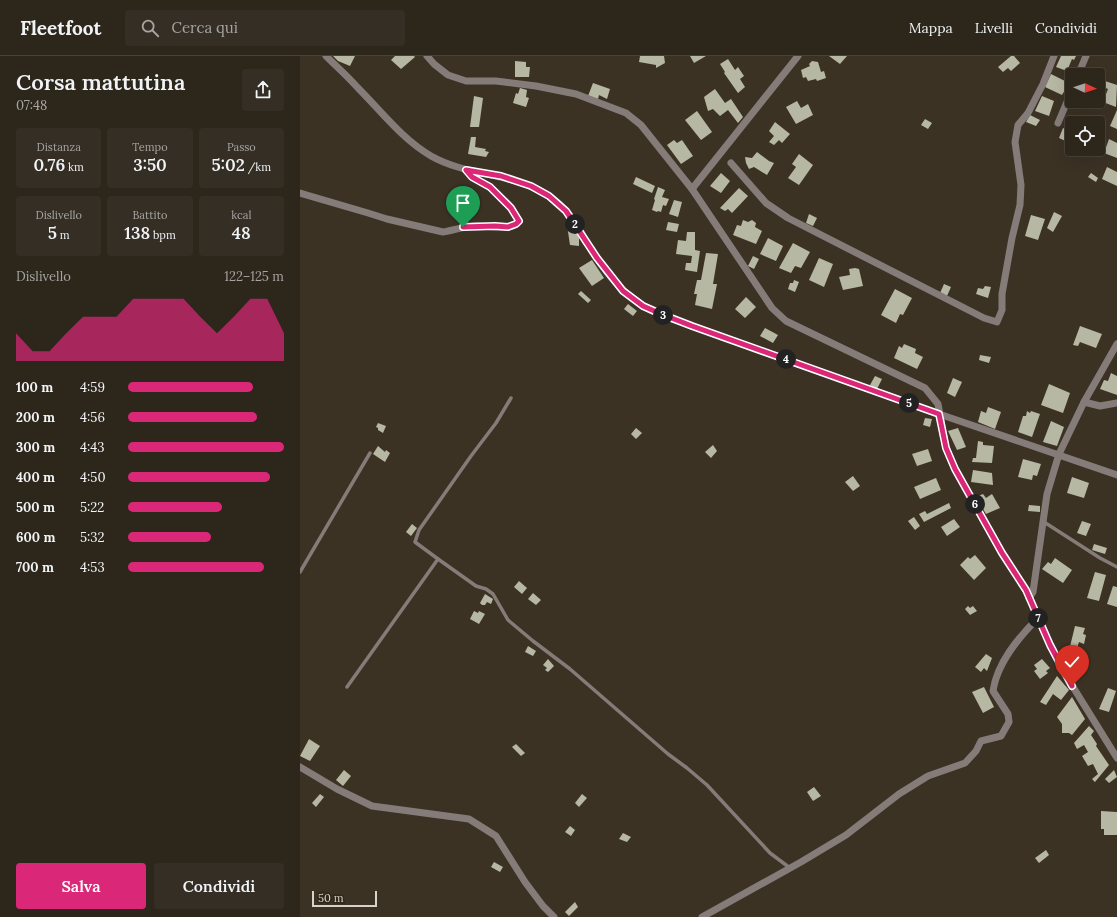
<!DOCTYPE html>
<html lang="it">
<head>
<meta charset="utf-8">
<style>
  body { margin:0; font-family:Lora,serif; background:#342e24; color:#f1f3f6; height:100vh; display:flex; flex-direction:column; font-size:15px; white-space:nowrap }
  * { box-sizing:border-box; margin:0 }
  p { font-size:13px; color:#a6a5a3 }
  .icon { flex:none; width:22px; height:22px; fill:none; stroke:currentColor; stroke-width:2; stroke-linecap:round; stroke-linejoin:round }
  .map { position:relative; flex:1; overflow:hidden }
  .side { display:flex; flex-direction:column; background:#2c261b; width:300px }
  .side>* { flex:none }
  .needle { width:26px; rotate:93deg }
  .controls { position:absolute; left:765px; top:12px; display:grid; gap:8px }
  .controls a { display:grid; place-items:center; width:40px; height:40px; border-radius:4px; background:#2c261b; box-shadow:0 4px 16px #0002,0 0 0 1px #48433a; font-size:20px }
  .scale { position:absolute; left:12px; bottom:10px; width:65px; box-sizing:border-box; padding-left:4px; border:2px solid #d8d3ca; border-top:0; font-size:11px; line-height:14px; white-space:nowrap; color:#d8d3ca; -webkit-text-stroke:3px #31281a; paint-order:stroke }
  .pin { position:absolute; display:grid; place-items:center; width:34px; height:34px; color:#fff; margin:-41px -17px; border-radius:50% 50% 50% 0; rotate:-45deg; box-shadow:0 0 4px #0007 }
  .pin .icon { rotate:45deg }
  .km { position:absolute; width:20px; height:20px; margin:-10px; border-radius:50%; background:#222; color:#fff; font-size:11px; line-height:20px; text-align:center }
  .round { display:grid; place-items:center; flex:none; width:42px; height:42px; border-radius:4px; background:#342e24 }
  .overview { display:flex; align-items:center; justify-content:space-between; height:68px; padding:0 16px }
  h1 { font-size:22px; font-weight:600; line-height:30px }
  .metrics { display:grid; grid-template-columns:repeat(3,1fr); gap:6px; height:68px; padding:4px 16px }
  .metrics div { display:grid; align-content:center; border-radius:4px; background:#342e24; text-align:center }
  .metrics b { font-size:17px; font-weight:600 }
  .metrics small { font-size:11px; font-weight:400 }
  .metrics p { font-size:11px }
  .chart { height:112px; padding:8px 16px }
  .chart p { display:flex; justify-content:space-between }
  .chart svg { width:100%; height:72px; margin-top:4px; fill:#db2777; opacity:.7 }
  .button { display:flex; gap:8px; margin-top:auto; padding:8px 16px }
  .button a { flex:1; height:46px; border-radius:4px; background:#db2777; color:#fff; font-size:16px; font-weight:600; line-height:46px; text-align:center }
  .button a+a { background:#342e24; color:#f1f3f6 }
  ul { padding:0 16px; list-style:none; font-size:13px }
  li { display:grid; grid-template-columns:64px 48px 1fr; align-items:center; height:30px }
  li i { height:10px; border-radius:5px; background:#db2777 }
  header { display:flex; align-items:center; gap:24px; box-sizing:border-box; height:56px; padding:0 20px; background:#2c261b; border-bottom:1px solid #48433a }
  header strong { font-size:19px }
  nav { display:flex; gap:22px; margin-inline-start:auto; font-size:14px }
  .search { width:280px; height:36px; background:#342e24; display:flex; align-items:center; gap:10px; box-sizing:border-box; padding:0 14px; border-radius:4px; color:#a6a5a3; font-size:15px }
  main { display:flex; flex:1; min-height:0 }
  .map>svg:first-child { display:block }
  .building { fill:#b6b8a4 }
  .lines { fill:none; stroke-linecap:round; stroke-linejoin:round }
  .service { stroke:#857c79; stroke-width:3.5 }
  .minor { stroke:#857c79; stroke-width:7 }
  .route-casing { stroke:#fff; stroke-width:8 }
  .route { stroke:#db2777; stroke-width:5 }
</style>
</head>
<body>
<header>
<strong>Fleetfoot</strong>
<div class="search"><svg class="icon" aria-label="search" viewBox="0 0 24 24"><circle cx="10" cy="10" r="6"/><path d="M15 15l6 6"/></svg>Cerca qui</div>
<nav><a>Mappa</a><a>Livelli</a><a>Condividi</a></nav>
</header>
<main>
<section class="side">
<div class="overview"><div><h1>Corsa mattutina</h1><p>07:48</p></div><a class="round"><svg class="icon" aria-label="share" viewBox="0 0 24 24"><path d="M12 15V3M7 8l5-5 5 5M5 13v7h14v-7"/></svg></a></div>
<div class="metrics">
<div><p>Distanza</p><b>0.76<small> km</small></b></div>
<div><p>Tempo</p><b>3:50</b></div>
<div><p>Passo</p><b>5:02<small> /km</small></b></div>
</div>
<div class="metrics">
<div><p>Dislivello</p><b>5<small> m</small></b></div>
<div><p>Battito</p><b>138<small> bpm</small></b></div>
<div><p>kcal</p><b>48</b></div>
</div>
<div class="chart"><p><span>Dislivello</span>122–125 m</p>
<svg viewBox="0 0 160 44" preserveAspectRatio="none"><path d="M0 44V27L10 38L20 38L30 27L40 17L50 17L60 17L70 6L80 6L90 6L100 6L110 17L120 27L130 17L140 6L150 6L160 27V44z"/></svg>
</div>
<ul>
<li><b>100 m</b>4:59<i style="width:80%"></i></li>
<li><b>200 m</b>4:56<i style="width:83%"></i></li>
<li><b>300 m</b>4:43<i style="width:100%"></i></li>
<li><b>400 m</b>4:50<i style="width:91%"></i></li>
<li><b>500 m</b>5:22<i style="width:60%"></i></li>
<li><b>600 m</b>5:32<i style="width:53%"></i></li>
<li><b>700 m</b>4:53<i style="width:87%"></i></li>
</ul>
<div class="button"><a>Salva</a><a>Condividi</a></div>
</section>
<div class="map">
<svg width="817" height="861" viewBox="0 0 817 861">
  <rect width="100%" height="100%" fill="#3b3224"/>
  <g class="building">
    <polygon points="33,0 55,0 50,10 38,5"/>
    <polygon points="95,0 114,0 115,1 101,13 91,4"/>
    <polygon points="340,0 364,0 365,7 356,12 356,9 339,6"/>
    <polygon points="390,0 406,0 394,7"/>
    <polygon points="529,0 547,0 540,8"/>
    <polygon points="711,0 714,0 720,7 711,15 708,12 703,16 698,11"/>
    <polygon points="761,0 776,0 774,4 772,3 767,15 756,11"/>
    <polygon points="428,3 435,14 438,11 444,20 440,23 445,31 438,37 424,17 425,16 420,8"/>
    <polygon points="215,5 226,6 226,11 230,11 229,21 215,21"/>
    <polygon points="512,5 518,6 521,16 524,15 526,22 517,25 516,23 508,25 506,21 503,22 501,14 510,10 509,8"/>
    <polygon points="787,14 805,20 805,25 817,29 816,51 803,46 808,33 799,29 798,32 798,19 785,19"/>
    <polygon points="751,18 769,27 762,39 745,31"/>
    <polygon points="293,27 310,33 307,43 299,39 298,43 288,40"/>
    <polygon points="220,32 227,34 226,41 229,42 226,51 213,47 216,37 218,38"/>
    <polygon points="415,33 425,47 431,43 443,61 438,67 428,54 420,60 413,53 408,55 404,41"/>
    <polygon points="174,40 183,42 179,71 170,71"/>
    <polygon points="742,40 754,45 749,60 735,55"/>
    <polygon points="497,45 501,52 508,48 513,59 496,68 486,51"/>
    <polygon points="817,54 817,73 810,70"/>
    <polygon points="397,55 412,76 401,84 385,64"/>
    <polygon points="730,59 740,64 736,70 726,66"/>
    <polygon points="625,63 632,67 628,73 621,69"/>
    <polygon points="475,66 490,78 482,87 479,84 474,89 469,86 474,80 469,75"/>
    <polygon points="768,70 772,72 772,88 759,82 763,72 767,74"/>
    <polygon points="171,81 176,81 175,91 186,93 185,95 189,96 186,101 168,98"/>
    <polygon points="809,83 817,87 817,102 804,97"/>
    <polygon points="374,84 377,87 382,84 393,100 381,108 367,89"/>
    <polygon points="457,96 469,105 474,107 467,119 454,111 449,113 446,107 445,101 452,102"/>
    <polygon points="499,98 513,109 499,129 488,122 496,111 492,108"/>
    <polygon points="807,111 817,116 817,130 802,123"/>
    <polygon points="421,117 430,125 421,137 410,130"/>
    <polygon points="791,117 798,122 796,126 788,121"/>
    <polygon points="336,121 355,130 352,137 333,128"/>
    <polygon points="358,131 365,134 362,141 369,143 366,150 363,149 361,156 358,155 357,156 352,154 355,144 354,143"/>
    <polygon points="439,132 448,140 432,157 428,153 425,155 420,152"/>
    <polygon points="374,144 382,146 378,161 369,158"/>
    <polygon points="754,156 762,160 753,176 747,172"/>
    <polygon points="509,158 517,162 513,170 506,167"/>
    <polygon points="731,159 745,163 738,184 725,180"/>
    <polygon points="443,164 448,166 452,164 456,167 455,171 462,175 456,188 433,179 437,169 441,170"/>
    <polygon points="368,166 379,168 377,176 366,174"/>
    <polygon points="271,168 279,182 279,190 270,189 267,169"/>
    <polygon points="387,176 395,176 395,194 400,195 397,216 385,214 386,207 391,207 392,200 376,198 378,184 386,185"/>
    <polygon points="468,182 483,190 476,205 460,198"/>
    <polygon points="493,187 510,196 501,212 495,210 491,217 479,212"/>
    <polygon points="406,197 418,198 413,228 417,228 412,253 395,249 397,238 394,238 397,224 401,224"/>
    <polygon points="453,200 459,203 454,213 448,210"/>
    <polygon points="519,202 533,208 524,231 509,224"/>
    <polygon points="292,204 304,222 292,230 279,212"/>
    <polygon points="555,212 559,213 563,230 543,234 539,221 550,219 549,213"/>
    <polygon points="494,224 499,226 495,236 488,233 490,227 493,227"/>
    <polygon points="644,228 651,231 647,240 640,237"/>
    <polygon points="685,230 691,231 688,242 676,238 678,232 683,233"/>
    <polygon points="595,233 612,242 603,259 600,258 596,267 581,259"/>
    <polygon points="281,235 291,244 288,247 278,238"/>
    <polygon points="446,241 456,251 445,262 435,253"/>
    <polygon points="328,248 337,255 333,260 324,253"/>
    <polygon points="780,270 802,278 796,292 780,286 778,290 773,289"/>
    <polygon points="465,272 478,279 473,287 460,280"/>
    <polygon points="604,288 616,293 615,297 623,301 617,313 594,302 599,290 602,292"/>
    <polygon points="680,299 691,301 689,307 679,304"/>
    <polygon points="811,317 817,320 817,339 800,333 804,324 808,325"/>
    <polygon points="575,320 582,323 577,333 570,329"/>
    <polygon points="653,322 662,326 655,341 647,337"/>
    <polygon points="749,328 770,337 763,357 741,349"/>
    <polygon points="688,351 701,356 695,373 678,366 681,355 686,357"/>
    <polygon points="727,355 730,357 731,355 740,358 732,381 718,376 723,360 726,360"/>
    <polygon points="625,362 632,363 630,371 623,369"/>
    <polygon points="751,365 764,371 757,390 743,386"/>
    <polygon points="78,367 86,370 83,377 78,374 78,372 76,371"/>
    <polygon points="336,372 342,377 336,383 331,378"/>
    <polygon points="658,372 666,391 657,394 648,375"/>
    <polygon points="678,385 683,386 683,389 694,390 692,407 672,406 673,402 676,402"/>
    <polygon points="413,389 417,395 411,402 405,396"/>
    <polygon points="78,390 85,396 86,394 90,397 85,406 73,398"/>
    <polygon points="628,393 632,405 617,410 612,398"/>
    <polygon points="723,403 741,408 737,420 733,419 732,424 718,421"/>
    <polygon points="673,414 692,417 693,429 671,426"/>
    <polygon points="553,420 560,430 553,435 545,426"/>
    <polygon points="772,421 789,427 784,442 767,437"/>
    <polygon points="636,422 641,434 620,443 614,431"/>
    <polygon points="683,438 686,442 692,438 700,452 686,458 676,441"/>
    <polygon points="649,447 651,452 624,466 619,458 625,455 627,458"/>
    <polygon points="729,449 740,450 740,456 728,455"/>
    <polygon points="614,461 620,470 615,474 608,465"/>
    <polygon points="654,463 660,471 647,480 641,471"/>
    <polygon points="782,465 791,468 786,480 777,477"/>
    <polygon points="112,468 117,472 111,480 106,476"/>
    <polygon points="794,488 807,492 805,498 792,494"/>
    <polygon points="675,499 686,512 674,524 660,509 668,501 670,503"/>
    <polygon points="755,502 772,514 763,527 742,513 748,506 751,508"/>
    <polygon points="795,516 806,519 799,545 787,542"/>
    <polygon points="219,525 227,532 222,538 214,531"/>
    <polygon points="813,530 817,531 817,551 807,548"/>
    <polygon points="233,537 241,544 236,549 228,543"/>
    <polygon points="185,538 193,543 191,548 187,546 185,549 182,549 180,547"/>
    <polygon points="668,550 670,552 673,550 677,555 670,559 665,553"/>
    <polygon points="174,555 178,557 179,555 185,558 179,568 170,563"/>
    <polygon points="775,570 785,572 783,578 786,579 784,588 779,586 777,592 782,594 778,609 773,608 770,617 765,611"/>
    <polygon points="228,590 236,595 233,600 225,596"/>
    <polygon points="686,598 692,602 687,615 684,612 681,616 675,611"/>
    <polygon points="248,603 254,610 248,616 245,614 247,612 243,609"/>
    <polygon points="742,603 750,612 746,615 748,617 740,623 734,615 737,613 734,609"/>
    <polygon points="757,620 769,634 761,644 753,638 746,649 740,646"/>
    <polygon points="684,631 694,651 683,657 672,636"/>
    <polygon points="808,632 816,635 809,656 799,653"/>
    <polygon points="772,641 785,663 772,679 769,677 762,677 762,668 757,661"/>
    <polygon points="789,670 794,675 791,679 797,688 796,690 809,709 795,726 792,723 798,718 793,708 788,710 782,700 788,696 784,689 777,693 774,687"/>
    <polygon points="9,683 20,690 10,705 0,700"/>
    <polygon points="216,688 225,697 221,700 212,691"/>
    <polygon points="44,714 51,720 43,730 36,724"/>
    <polygon points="814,714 817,721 809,727 805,723"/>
    <polygon points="514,731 521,740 513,745 507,736"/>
    <polygon points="20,738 24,741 16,751 12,747"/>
    <polygon points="282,738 287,742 279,751 275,747"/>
    <polygon points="801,755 817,756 817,779 804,779 804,773 801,773"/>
    <polygon points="270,770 275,774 271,780 265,776"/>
    <polygon points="323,777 331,781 327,786 319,783"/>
    <polygon points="746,794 749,799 739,807 735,802"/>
    <polygon points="194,806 203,811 200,816 191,811"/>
    <polygon points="275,846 278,851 269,860 265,856"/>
  </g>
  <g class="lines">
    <g class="service">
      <polyline points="744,466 800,502 817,511"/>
      <polyline points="138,503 115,486 119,474 171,400 196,367 211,342"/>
      <polyline points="0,516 70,397"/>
      <polyline points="47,631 138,503 176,530 186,533 193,538 208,564 233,585 270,613 368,698 387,712 407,729 470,797 490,812"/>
    </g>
    <g class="minor">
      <path d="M26,0C37,11 48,21 58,32C82,56 102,83 131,100C168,121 213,116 249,140C271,154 282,180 296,201C308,220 324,237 342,249C357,259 376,264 392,270L639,358L817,419"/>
      <polyline points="127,0 134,8 148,19 166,25 196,25 236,30 276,38 326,57 341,69 392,133 472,252 486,265 625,332 638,348 646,392 655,413 702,497 726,534 760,610 817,702"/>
      <polyline points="778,19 786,0"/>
      <polyline points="758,67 772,34"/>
      <polyline points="431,107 466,147 488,162 684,262 697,266 702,254 702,238 712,182 720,149 721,129 715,86 718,69 728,57 743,28 754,0"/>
      <polyline points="392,133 498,0"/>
      <path d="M0,137L68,157L87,163L143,176C155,174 165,170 177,170C185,170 202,172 209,171C213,170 216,168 219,165L211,151L190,131L172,121L166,114"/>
      <polyline points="784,346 800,350 817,347"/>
      <polyline points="729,542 733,536 747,438 759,398 784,346 817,288"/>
      <polyline points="0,711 37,733 72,750 169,763 196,780 225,826 243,850 254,861"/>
      <path d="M402,861L501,806L546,779L599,738L628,720L665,707L676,695L681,685L701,680L709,666L708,658L693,635C697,607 718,582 738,562"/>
    </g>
  </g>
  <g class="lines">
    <g class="route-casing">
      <polyline id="route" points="163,171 195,170 208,171 216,168 219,165 211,152 190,131 172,121 166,114 201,120 231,130 249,140 266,155 297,202 323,235 343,250 361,258 392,270 639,358 646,392 655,413 702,497 726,534 750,589 772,630"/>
    </g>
    <use href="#route" class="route"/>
  </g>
</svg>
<div class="controls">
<a><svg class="needle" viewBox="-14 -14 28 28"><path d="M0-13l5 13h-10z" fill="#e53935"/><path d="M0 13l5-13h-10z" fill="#a6a5a3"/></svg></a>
<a><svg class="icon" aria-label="locate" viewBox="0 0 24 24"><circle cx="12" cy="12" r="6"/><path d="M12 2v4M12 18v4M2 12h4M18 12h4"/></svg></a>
</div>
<div class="scale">50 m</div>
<div class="pin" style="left:163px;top:171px;background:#1e9e55"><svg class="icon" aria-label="arrive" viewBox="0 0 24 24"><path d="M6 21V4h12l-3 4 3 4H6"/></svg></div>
<div class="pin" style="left:772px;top:630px;background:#d93025"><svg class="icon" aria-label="check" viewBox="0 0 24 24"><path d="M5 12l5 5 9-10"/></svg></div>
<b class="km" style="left:275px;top:168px">2</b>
<b class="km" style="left:363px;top:259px">3</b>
<b class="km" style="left:486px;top:303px">4</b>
<b class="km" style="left:609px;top:347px">5</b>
<b class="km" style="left:675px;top:448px">6</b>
<b class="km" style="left:738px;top:562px">7</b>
</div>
</main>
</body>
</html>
